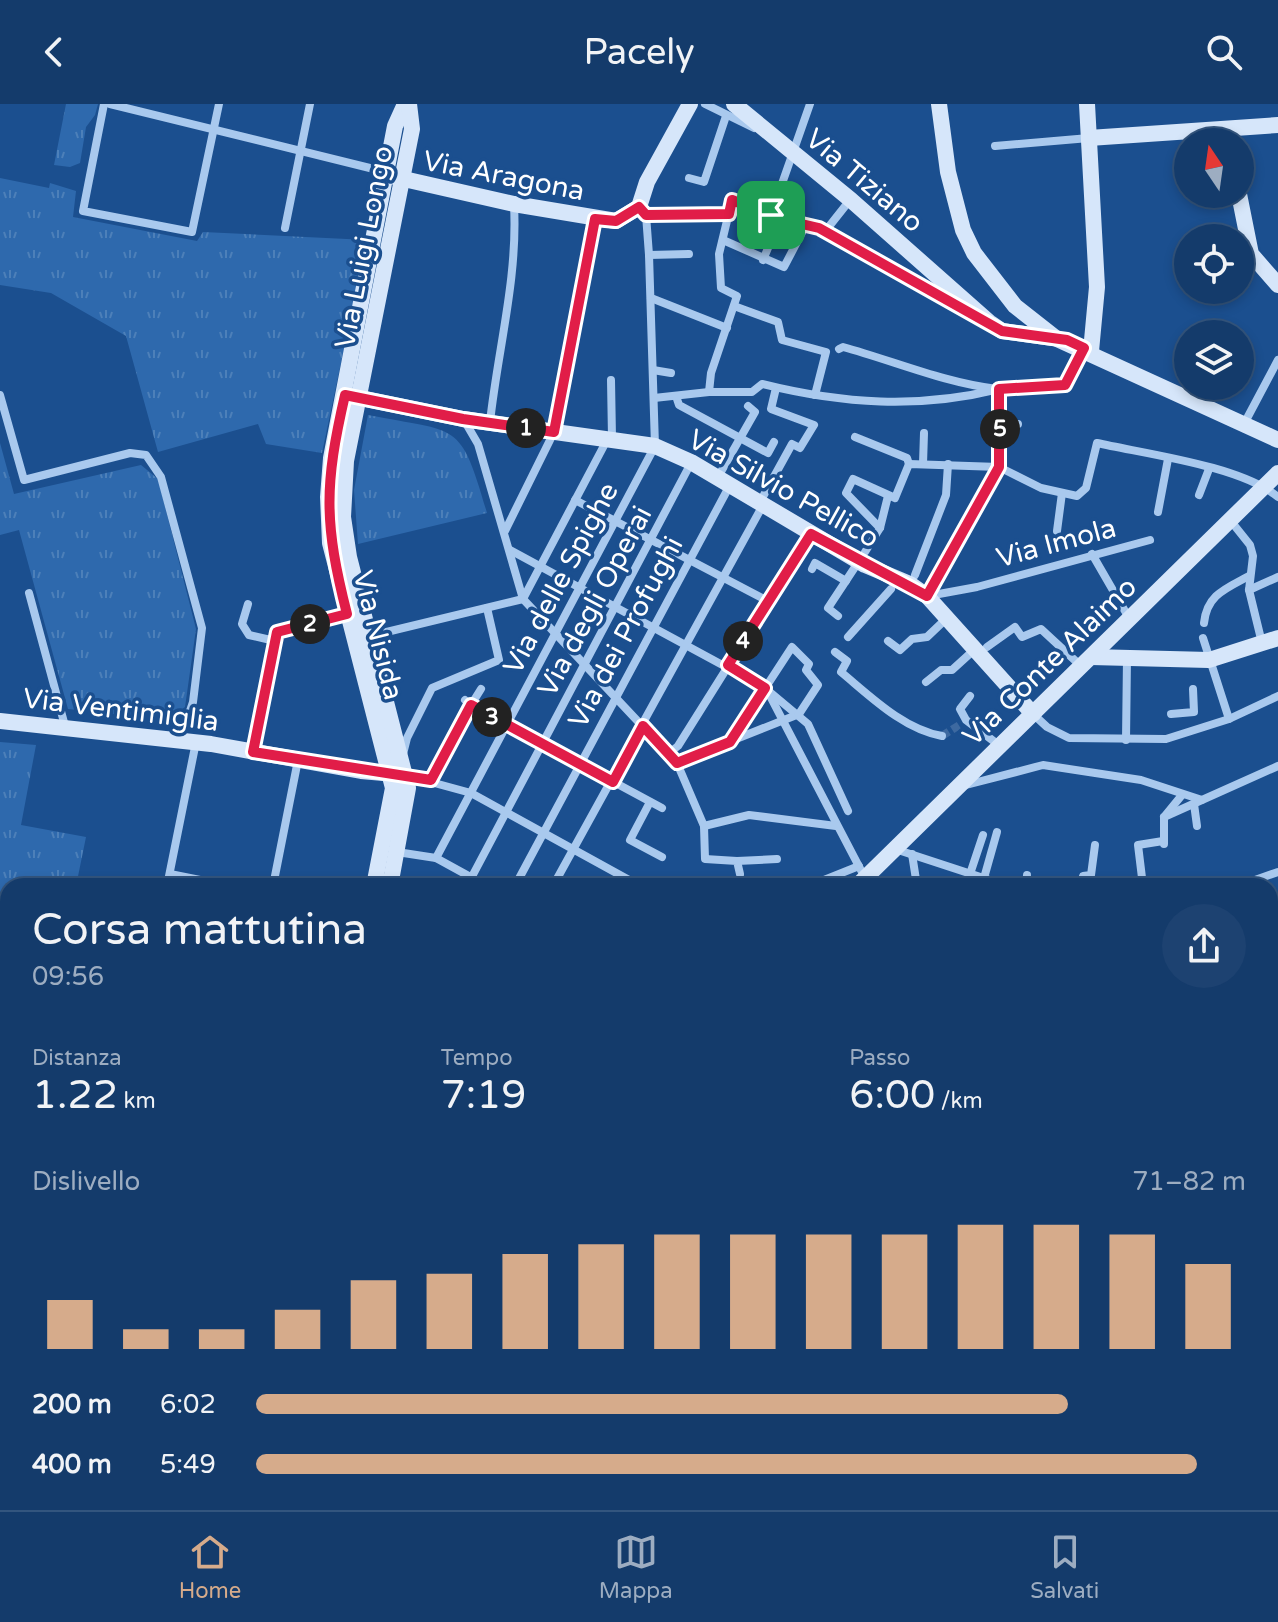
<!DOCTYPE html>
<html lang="it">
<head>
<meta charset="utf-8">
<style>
  body { margin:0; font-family:"Varela Round",sans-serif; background:#1d4271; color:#f1f3f6; height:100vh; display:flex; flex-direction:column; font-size:30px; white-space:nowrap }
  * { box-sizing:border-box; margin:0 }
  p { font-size:26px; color:#9dadc1 }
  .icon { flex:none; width:44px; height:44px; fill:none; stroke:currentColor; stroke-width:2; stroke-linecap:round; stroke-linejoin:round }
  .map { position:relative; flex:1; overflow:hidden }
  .panel { position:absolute; left:0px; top:774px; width:1278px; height:632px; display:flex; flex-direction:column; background:#143b6b; border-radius:24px 24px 0 0; box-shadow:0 4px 12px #0003,0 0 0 2px #33557e }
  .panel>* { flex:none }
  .needle { width:52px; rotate:347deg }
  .tools { position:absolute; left:1174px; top:24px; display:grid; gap:16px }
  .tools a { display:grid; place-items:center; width:80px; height:80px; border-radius:50%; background:#143b6b; box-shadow:0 4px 12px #0003,0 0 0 2px #33557e; font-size:40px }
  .pin { position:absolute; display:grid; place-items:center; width:68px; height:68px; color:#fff; margin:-34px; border-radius:16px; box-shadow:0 4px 12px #0006 }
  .km { position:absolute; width:40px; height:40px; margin:-20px; border-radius:50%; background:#222; color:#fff; font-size:22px; line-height:40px; text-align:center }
  .round { display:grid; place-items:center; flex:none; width:84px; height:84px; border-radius:42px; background:#1d4271 }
  .summary { display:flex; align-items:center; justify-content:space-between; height:136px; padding:0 32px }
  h1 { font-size:44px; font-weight:600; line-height:60px }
  .stats { display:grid; grid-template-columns:repeat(3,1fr); gap:12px; height:136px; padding:8px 32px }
  .stats div { display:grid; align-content:center }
  .stats b { font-size:40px; font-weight:600 }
  .stats small { font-size:22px; font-weight:400 }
  .stats p { font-size:22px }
  .chart { height:224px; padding:16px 32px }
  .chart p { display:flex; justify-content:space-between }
  .chart svg { width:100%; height:144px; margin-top:8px; stroke:#d6ab8b; stroke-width:6 }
  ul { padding:0 32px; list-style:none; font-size:26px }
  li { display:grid; grid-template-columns:128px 96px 1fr; align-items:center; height:60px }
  li i { height:20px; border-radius:10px; background:#d6ab8b }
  header { display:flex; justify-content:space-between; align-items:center; height:104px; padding:0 32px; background:#143b6b; font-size:36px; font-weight:600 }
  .menu { display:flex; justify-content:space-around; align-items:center; height:112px; border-top:2px solid #33557e; background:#143b6b; font-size:22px; color:#9dadc1 }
  .menu a { display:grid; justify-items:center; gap:4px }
  .menu .on { color:#d6ab8b }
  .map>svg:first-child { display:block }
  .grass { fill:url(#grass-tufts) }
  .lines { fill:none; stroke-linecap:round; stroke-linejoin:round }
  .street-tunnel { stroke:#3d69a0; stroke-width:8; stroke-dasharray:8 4; stroke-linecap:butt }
  .street { stroke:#a9c9ee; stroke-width:8 }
  .secondary { stroke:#d6e6fa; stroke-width:16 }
  .route-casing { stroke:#fff; stroke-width:16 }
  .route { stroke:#e11d48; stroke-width:10 }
  .labels { text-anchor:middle; stroke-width:7; stroke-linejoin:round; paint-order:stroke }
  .street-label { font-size:28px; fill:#fff; stroke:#1b4f8f }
</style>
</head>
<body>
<header><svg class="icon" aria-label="back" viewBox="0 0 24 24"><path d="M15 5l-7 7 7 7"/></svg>Pacely<svg class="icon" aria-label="search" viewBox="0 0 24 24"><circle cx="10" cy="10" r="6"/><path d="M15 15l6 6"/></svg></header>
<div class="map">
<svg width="1278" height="1406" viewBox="0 0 1278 1406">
  <defs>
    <pattern id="grass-tufts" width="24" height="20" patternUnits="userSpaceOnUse" patternTransform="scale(2)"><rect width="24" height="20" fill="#2e69ad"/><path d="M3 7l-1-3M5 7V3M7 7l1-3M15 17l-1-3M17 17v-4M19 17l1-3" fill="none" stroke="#4d80b9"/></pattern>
  </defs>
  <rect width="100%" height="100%" fill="#1b4f8f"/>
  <g class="grass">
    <polygon points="66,0 98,0 95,11 86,23 80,59 70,63 54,61"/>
    <polygon points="0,74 49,84 50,79 76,87 73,113 197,137 203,128 367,136 322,349 266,340 258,320 158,348 126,232 51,189 0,181"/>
    <path d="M368,311C460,329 460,316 487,409L358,440L354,386Z"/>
    <polygon points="0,339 14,390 141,361 158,375 196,525 185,603 168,616 68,605 19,426 0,431"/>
    <polygon points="0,638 36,641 21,721 86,733 76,782 8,782 8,808 2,807 0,818"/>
    <polygon points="0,886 8,888 8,1377 0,1390"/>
    <polygon points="725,1398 844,1398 850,1406 726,1406"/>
  </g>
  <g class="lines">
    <polyline class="street-tunnel" points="942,632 961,620"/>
    <g class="street">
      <polyline points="104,0 83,107 192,128 219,0"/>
      <polyline points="110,0 386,68"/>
      <polyline points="705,0 754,24"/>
      <polyline points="995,42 1089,34"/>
      <polyline points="689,74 704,78 726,12"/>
      <polyline points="646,111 729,110"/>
      <polyline points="771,111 810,0"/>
      <polyline points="285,124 310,0"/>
      <polyline points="827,125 850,96"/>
      <polyline points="723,136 784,163 807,119"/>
      <polyline points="649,151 689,150"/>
      <polyline points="763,156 780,115"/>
      <polyline points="651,194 727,224"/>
      <polyline points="734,202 778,218 782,236 826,248 815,291"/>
      <path d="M839,245L843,243C894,257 945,279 997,285C1019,287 1044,282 1065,281L1083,247"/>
      <polyline points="653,266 671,269"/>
      <polyline points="611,276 612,334"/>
      <polyline points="709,288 711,269 737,192 721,184 719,150 732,96 780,115 819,124 971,210"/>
      <polyline points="0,291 24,376 130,349 146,351 161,373 202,524 193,598 180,636"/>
      <polyline points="676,292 679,301 768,349 774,338"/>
      <path d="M654,294L709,288H752L762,280C842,300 919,305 999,285"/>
      <polyline points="464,316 478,340 523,495 677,659 704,722 705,755 737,757 740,770"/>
      <path d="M490,318C498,245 518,173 514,101"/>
      <polyline points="1244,320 1278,256"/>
      <polyline points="1000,321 1018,320"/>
      <polyline points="855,333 907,354 909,360"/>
      <polyline points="923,360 924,329"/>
      <polyline points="718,373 755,308 748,302"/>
      <polyline points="1199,391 1209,365"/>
      <polyline points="575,396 768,497"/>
      <polyline points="760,398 792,340 800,344 814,321 771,305 776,284"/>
      <polyline points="1158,408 1168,355"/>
      <polyline points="1230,416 1250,441 1253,452 1249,486 1262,539"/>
      <path d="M880,424L846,389L853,375L895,394L909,360L999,363L1041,384L1077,392L1086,384L1097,339C1146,350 1241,362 1278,393"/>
      <polyline points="505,427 554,328 595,115"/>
      <polyline points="1057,427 1062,389"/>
      <polyline points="510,446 765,584 808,620 848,707"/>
      <polyline points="865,448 880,424 888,392"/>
      <polyline points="1092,450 1129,514"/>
      <polyline points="812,465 815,459 846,477"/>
      <polyline points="915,471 946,391 948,360"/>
      <polyline points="1249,486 1278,473"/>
      <polyline points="29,489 65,622"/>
      <polyline points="927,492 999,363 999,285"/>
      <polyline points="928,492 977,483 1150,436"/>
      <polyline points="248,500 242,520 249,531 275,537"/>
      <polyline points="838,512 828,504 859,457"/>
      <path d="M1204,519C1207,491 1225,485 1249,472"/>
      <polyline points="370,532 523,495 608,334"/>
      <polyline points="848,533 891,485"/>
      <polyline points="1203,534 1229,615"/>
      <polyline points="888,537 900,546 912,535 927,533 947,514"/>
      <polyline points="987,543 1015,523 1022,533 1041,525 1081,562"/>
      <path d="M835,548L847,557L841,568C870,592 903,625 942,632"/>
      <polyline points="926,578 941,566 952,566 974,546"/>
      <polyline points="769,590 865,774"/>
      <polyline points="970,592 960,605 966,616 1000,642"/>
      <polyline points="465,596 471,601 481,585"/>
      <polyline points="1033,610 1047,623 1069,634 1166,635 1229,615 1278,592"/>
      <polyline points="1171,610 1194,608 1193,585"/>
      <polyline points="1126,636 1127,554"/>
      <polyline points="731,637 799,610"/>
      <polyline points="253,647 277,528 347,510"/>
      <polyline points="403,650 407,634 432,584 499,556 487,504"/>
      <polyline points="668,650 678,642 811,430"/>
      <polyline points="677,659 730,638 792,543 809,560 806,566 818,581 799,610"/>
      <polyline points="405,671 471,689 640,782"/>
      <polyline points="431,676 471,601 662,704"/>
      <polyline points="966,681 1043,661 1141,676 1202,696"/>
      <polyline points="650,698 630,736 662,753"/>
      <polyline points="1194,700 1197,722"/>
      <polyline points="1164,713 1278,662"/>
      <polyline points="704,722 749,711 836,722"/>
      <polyline points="1164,740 1164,713 1182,691"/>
      <polyline points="895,745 1008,782"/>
      <polyline points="397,748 436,754 487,782"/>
      <polyline points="912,750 917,782"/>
      <polyline points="436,754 655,342 649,151 646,111 639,103"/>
      <polyline points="737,757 777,755"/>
      <polyline points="170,770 230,782"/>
      <polyline points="970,770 983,731"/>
      <polyline points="984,774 997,728"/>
      <polyline points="167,782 196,638"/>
      <polyline points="273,782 298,656"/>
      <polyline points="467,782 691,359"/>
      <polyline points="515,782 730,381"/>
      <polyline points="553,782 763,401"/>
      <polyline points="688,782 689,780"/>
      <polyline points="809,782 859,762"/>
      <polyline points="1026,782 1027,771"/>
      <polyline points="1081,782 1083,772 1091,771 1095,741"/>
      <polyline points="1143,782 1138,741 1163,737"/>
      <polyline points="1238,782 1278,768"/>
      <polyline points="0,877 8,878"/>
      <polyline points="477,1398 492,1406"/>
      <polyline points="903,1398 904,1406"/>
      <polyline points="969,1398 970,1406"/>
      <polyline points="1031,1398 1032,1406"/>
      <polyline points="1109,1398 1109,1406"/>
      <polyline points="1190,1398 1196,1406"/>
      <polyline points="48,1406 52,1398"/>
      <polyline points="381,1406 389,1398"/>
      <polyline points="461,1406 464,1398"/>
      <polyline points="608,1406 609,1398"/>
      <polyline points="665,1406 667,1398"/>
      <polyline points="858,1406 860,1398"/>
      <polyline points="1167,1406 1184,1398"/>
    </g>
    <g class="secondary">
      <polyline points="734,0 851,96 989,218 1002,227 1053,234"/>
      <polyline points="939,0 948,68 963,126 974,149 1015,202 1057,235 1278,336"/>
      <polyline points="1087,0 1097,183 1091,247"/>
      <polyline points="1089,34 1278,21"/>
      <polyline points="395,73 514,100 616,117 639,103 647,78 690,0"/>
      <polyline points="1239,90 1251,150 1278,181"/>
      <polyline points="351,292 463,315 655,342 691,358 865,461 910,480 927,492 1033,610"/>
      <polyline points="1091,553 1209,556 1278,534"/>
      <polyline points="0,617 211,640 361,667 395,670"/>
      <polyline points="374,782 393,684 330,439 328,393 331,354 395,22 405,0"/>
      <polyline points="390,782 408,684 349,453 343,413 346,357 412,25 409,0"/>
      <polyline points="857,782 1278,369"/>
      <polyline points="1270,880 1278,874"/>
      <polyline points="237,1406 243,1398"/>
    </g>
  </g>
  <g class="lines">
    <g class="route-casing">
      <path id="route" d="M732,96L780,115L819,124L1002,227L1067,236L1084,244L1065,281L999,285V363L927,492L811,430L728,561L765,584L730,638L677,659L643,622L613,678L471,601L431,676L253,648L277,528L347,510C324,419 324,382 345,291L463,315L554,328L595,115L616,117L639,103L646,111L729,110Z"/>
    </g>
    <use href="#route" class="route"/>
  </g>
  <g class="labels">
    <g class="street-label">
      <text transform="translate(504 71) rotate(11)" y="10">Via Aragona</text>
      <text transform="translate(865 76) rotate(40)" y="10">Via Tiziano</text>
      <text transform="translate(363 143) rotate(-79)" y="10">Via Luigi Longo</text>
      <text transform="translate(784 384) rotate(29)" y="10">Via Silvio Pellico</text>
      <text transform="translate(1056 438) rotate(-15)" y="10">Via Imola</text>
      <text transform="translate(560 474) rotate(-62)" y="10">Via delle Spighe</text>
      <text transform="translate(594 497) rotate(-62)" y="10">Via degli Operai</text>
      <text transform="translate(625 528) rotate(-62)" y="10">Via dei Profughi</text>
      <text transform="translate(379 531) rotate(76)" y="10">Via Nisida</text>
      <text transform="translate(1049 557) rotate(-44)" y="10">Via Conte Alaimo</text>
      <text transform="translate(121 605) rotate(7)" y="10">Via Ventimiglia</text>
    </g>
  </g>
</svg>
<div class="tools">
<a><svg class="needle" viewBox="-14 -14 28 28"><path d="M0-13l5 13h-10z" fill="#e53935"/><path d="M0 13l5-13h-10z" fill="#9dadc1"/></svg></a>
<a><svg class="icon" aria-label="locate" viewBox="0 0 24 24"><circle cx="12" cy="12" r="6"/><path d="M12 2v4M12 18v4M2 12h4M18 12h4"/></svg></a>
<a><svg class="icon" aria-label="layers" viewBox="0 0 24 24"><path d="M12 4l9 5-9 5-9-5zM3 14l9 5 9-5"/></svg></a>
</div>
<div class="pin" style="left:771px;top:111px;background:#1e9e55"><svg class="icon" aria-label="arrive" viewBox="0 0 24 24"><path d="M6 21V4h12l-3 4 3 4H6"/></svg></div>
<b class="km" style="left:526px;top:324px">1</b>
<b class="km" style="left:310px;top:520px">2</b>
<b class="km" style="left:492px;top:613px">3</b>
<b class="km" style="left:743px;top:537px">4</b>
<b class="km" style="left:1000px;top:325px">5</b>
<section class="panel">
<div class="summary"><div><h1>Corsa mattutina</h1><p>09:56</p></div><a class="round"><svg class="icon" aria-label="share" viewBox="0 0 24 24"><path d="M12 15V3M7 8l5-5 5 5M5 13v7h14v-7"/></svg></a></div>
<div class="stats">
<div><p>Distanza</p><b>1.22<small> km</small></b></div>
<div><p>Tempo</p><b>7:19</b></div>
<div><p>Passo</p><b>6:00<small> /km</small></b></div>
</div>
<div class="chart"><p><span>Dislivello</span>71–82 m</p>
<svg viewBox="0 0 160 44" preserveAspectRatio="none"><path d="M5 44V29M15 44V38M25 44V38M35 44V32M45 44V23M55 44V21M65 44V15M75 44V12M85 44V9M95 44V9M105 44V9M115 44V9M125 44V6M135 44V6M145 44V9M155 44V18"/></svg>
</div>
<ul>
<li><b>200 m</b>6:02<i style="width:82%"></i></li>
<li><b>400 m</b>5:49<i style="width:95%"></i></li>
</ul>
</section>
</div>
<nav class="menu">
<a class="on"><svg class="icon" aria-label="home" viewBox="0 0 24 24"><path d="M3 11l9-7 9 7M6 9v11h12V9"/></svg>Home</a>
<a><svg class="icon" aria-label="map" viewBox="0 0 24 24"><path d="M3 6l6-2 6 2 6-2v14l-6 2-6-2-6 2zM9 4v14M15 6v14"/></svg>Mappa</a>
<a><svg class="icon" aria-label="saved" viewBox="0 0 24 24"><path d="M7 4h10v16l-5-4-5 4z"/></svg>Salvati</a>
</nav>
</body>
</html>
